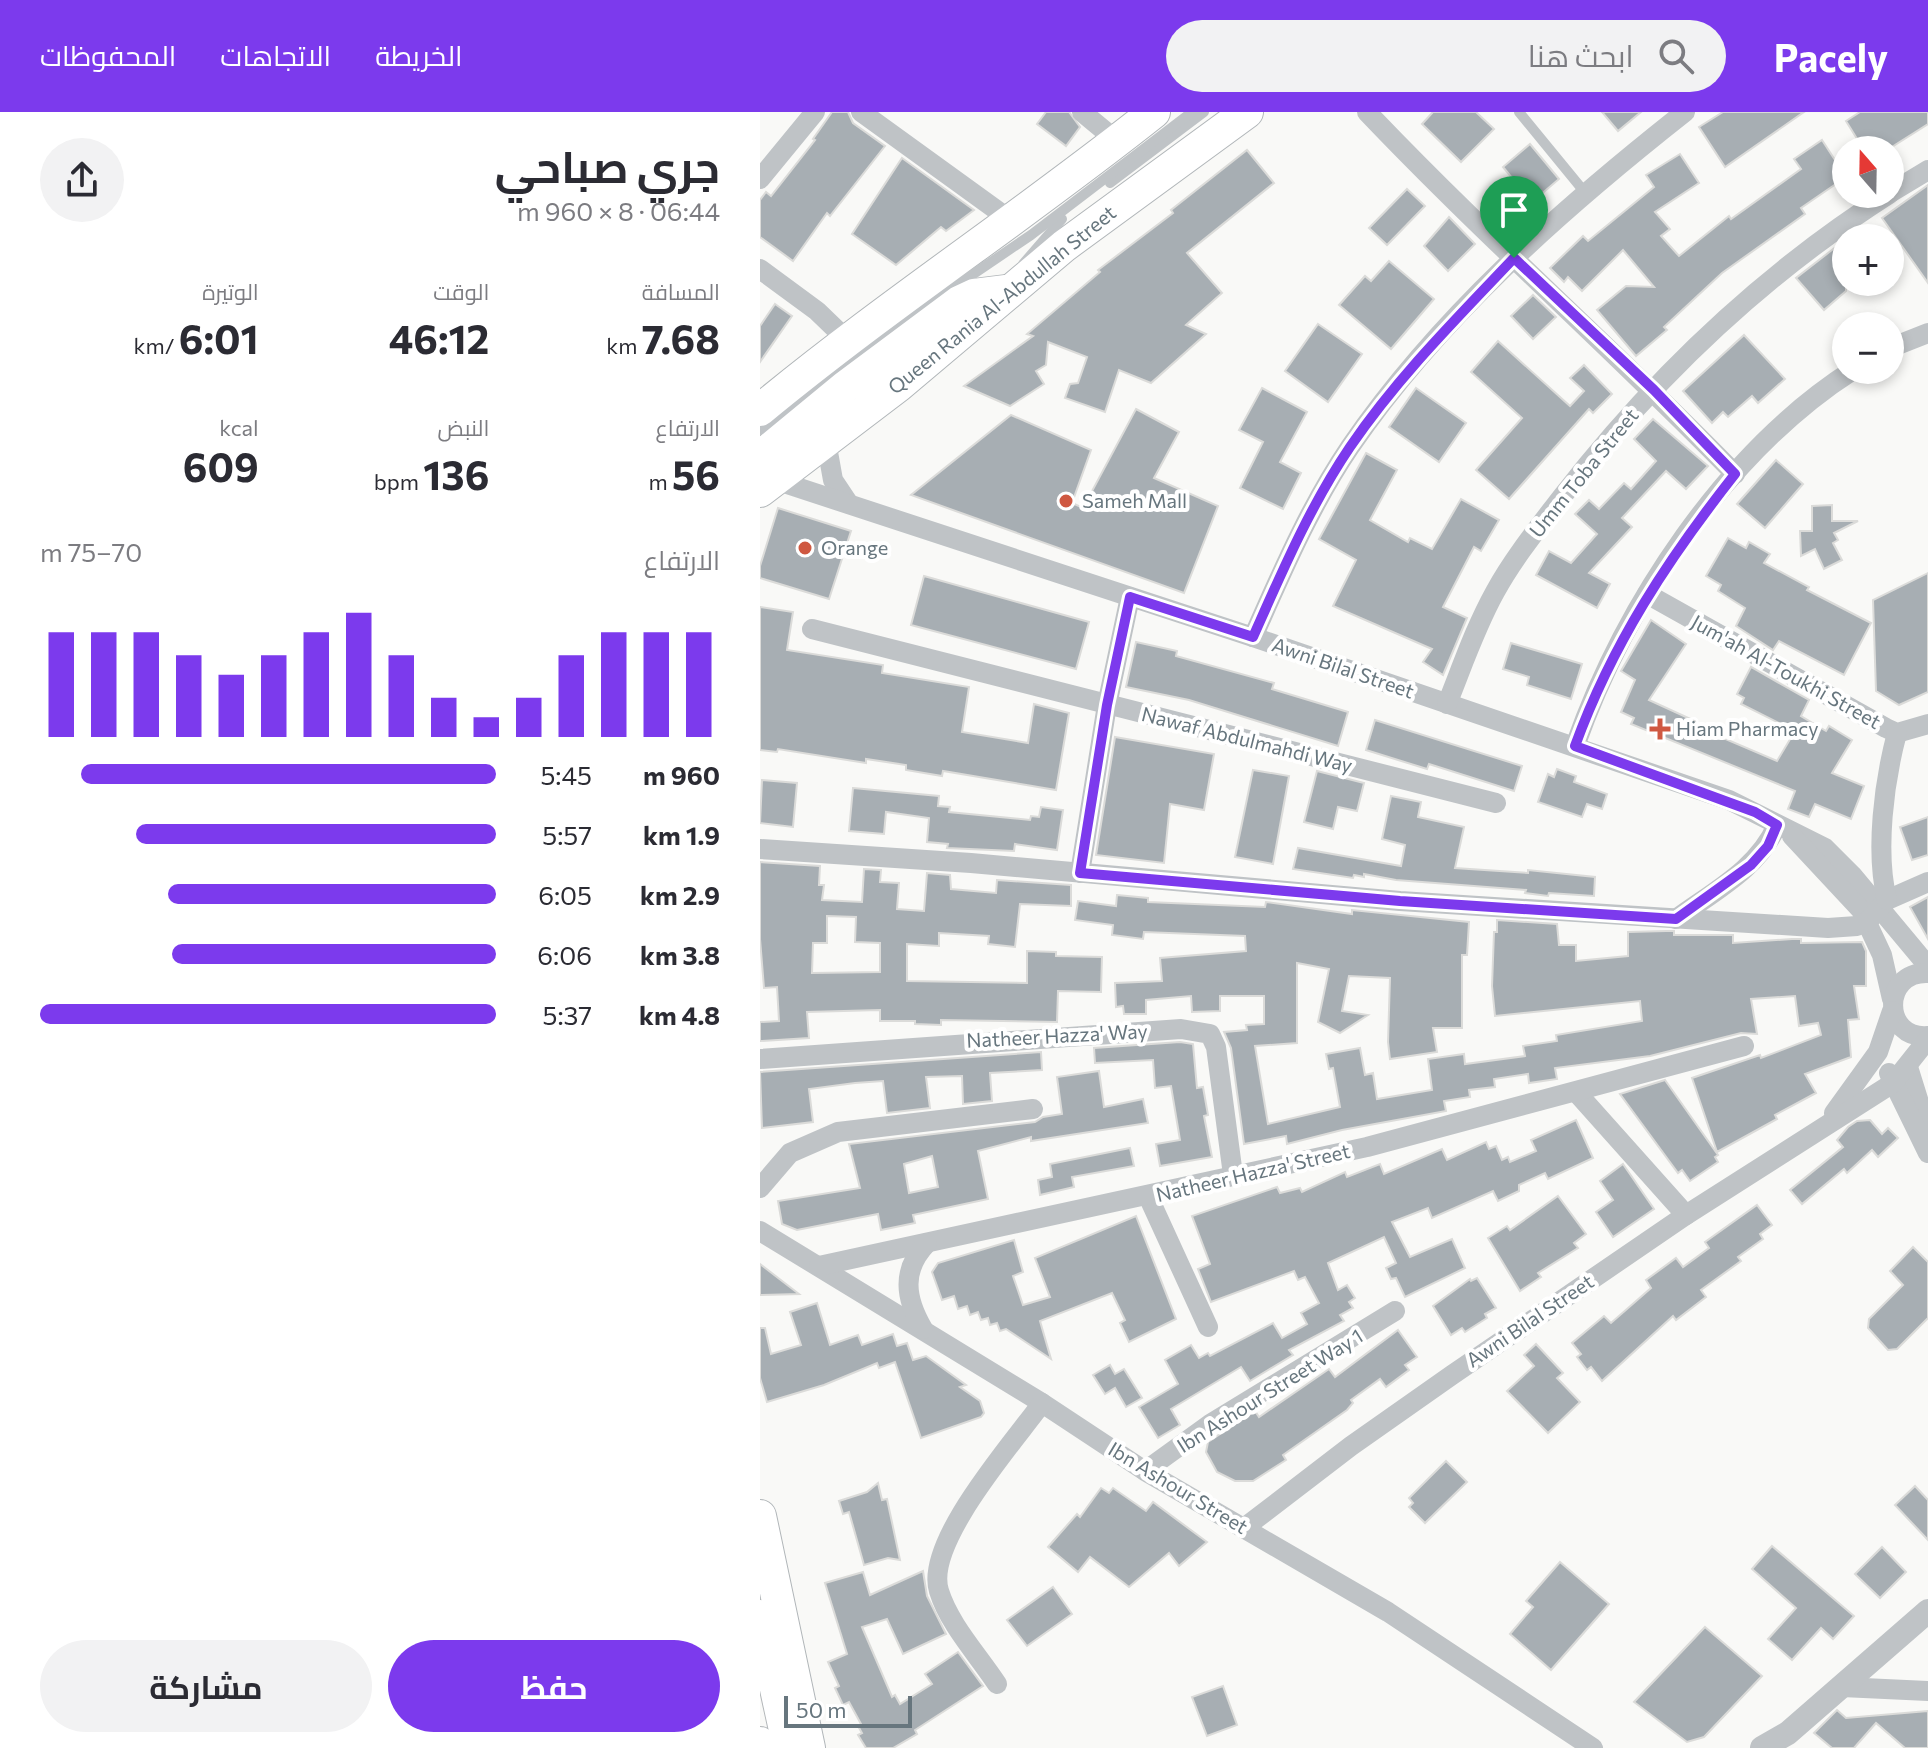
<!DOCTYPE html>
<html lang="ar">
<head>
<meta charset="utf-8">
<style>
  body { margin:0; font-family:Commissioner,Cairo,sans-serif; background:#f2f2f3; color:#2b2b33; direction:rtl; height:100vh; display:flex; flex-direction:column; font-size:30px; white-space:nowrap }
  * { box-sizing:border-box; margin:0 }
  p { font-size:26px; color:#7c7c81 }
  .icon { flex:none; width:44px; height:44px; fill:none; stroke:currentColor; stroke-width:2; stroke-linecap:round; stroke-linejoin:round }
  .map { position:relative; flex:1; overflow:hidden; direction:ltr }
  .side { display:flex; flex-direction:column; background:#fff; width:760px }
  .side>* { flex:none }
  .needle { width:52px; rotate:340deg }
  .controls { position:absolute; left:1072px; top:24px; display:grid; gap:16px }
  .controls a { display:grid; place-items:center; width:72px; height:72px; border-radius:50%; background:#fff; box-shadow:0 4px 12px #0003; font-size:40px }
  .scale { position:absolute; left:24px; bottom:20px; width:128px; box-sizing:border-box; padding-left:8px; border:4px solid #67767e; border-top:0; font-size:22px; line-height:28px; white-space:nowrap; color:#67767e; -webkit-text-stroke:6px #fff; paint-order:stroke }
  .pin { position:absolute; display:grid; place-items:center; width:68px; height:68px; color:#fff; margin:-82px -34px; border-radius:50% 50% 50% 0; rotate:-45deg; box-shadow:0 0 8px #0007 }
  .pin .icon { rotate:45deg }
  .round { display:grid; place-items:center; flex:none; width:84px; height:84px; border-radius:42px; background:#f2f2f3 }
  .headline { display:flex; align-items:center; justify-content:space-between; height:136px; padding:0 40px }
  h1 { font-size:44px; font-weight:700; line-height:60px }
  .figures { display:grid; grid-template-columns:repeat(3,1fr); gap:12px; height:136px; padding:8px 40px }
  .figures div { display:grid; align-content:center }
  .figures b { font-size:40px; font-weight:700 }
  .figures small { font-size:22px; font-weight:400 }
  .figures p { font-size:22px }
  .chart { height:224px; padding:16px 40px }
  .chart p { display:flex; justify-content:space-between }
  .chart svg { width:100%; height:144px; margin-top:8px; stroke:#7c3aed; stroke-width:6 }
  .primary-button { display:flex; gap:16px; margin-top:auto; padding:16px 40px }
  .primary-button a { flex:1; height:92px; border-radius:48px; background:#7c3aed; color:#fff; font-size:32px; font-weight:700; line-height:92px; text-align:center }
  .primary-button a+a { background:#f2f2f3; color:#2b2b33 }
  ul { padding:0 40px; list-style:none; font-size:26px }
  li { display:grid; grid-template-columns:128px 96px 1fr; align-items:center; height:60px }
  li i { height:20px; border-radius:10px; background:#7c3aed }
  header { display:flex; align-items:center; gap:48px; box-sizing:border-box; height:112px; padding:0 40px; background:#7c3aed; color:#fff }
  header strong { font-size:38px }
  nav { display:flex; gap:44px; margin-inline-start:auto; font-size:28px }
  .search { width:560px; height:72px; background:#f2f2f3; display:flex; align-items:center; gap:20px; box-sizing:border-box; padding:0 28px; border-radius:44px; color:#7c7c81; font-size:30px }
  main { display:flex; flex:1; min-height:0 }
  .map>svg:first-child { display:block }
  .building { fill:#a7aeb3; stroke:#dbdbd9; stroke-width:2; fill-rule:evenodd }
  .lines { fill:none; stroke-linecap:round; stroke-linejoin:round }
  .primary-casing { stroke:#b1b6b9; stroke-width:34 }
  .trunk-casing { stroke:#b3b7b9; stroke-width:34 }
  .service { stroke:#bfc3c6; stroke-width:10 }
  .minor { stroke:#bfc3c6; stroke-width:20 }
  .tertiary { stroke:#bfc3c6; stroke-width:24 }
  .primary { stroke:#fff; stroke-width:32 }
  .trunk { stroke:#fff; stroke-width:32 }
  .route-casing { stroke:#fff; stroke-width:16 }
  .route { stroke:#7c3aed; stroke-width:10 }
  .poi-dot { fill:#cf5841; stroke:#fff; stroke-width:3 }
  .labels { text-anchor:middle; stroke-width:8; stroke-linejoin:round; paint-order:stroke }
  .street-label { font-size:20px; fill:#67767e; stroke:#fff }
  .poi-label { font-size:20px; fill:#67767e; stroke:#fff; text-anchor:start }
</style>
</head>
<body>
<header>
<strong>Pacely</strong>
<div class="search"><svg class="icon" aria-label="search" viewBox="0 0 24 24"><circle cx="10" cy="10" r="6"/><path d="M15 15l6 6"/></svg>ابحث هنا</div>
<nav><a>الخريطة</a><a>الاتجاهات</a><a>المحفوظات</a></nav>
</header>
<main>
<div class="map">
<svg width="1168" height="1636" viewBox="0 0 1168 1636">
  <rect width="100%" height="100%" fill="#f9f9f7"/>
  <g class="building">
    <polygon points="72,0 88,0 93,11 125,34 70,104 67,101 33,149 0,125 0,88 6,80 11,84 55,28 53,27"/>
    <polygon points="286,0 309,0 320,15 306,34 277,12"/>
    <polygon points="673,0 716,0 734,17 701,50 662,12"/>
    <polygon points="842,0 881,0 858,19"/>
    <polygon points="963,0 1044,0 965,55 939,15"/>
    <polygon points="1100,0 1168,0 1168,12 1127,38 1104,38 1086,9"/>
    <polygon points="1062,28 1086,65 1041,96 1045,102 962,161 904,215 907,218 876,244 837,198 866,174 894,175 863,138 822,179 808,165 804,170 790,156 823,124 828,129 894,75 886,63 920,42 939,71 895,100 910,117 901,124 919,144 969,104 971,107 1041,57 1034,47"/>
    <polygon points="770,32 799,67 772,90 743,55"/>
    <polygon points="487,38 514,71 427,141 462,181 426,213 446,222 391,271 359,258 345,300 305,286 310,272 318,271 327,245 288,230 286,253 276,259 284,272 250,294 204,274 273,224 267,222 340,160 338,158 413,101 411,98"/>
    <polygon points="142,46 214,98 186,119 181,115 136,153 92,122"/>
    <polygon points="1168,73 1168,171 1122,106"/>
    <polygon points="647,77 665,94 627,133 609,116"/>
    <polygon points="689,105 715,132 688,159 664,134"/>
    <polygon points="1086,127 1086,179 1064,198 1036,166"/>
    <polygon points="629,149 674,187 631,237 579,193 605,164 611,169"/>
    <polygon points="773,183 796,205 773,227 751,204"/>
    <polygon points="15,192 32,204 0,250 0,214"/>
    <polygon points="558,212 602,242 568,290 525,259"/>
    <polygon points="984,223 1025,267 998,291 992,284 968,305 963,300 952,311 923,279"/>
    <polygon points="738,229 810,294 824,279 810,266 824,253 852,282 833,301 829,297 749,387 716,358 762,306 711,260"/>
    <polygon points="502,276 547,300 520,350 541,361 523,397 480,376 503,330 479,318"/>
    <polygon points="656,276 706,311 679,350 629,315"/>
    <polygon points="376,297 419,320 394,366 458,394 424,481 151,383 251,303 331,338 312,391 323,396"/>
    <polygon points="893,307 948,354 926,377 906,359 862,406 872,415 829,461 850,472 837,496 776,463 789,439 811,451 837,422 815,402 829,388 839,397 864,371 871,377 896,349 874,327"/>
    <polygon points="606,341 637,358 610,408 648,430 650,426 672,437 701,387 739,408 721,439 714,435 683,495 707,506 683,563 663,550 672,537 573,494 596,448 559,427"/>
    <polygon points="1016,348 1043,372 1005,416 977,392"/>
    <polygon points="1072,393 1072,409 1098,409 1074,421 1078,428 1073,431 1082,448 1064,457 1055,437 1041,444 1040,419 1052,419 1052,394"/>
    <polygon points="18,396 91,419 69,487 0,466 0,454"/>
    <polygon points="968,426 986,436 989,430 1010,442 1004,451 1049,475 1047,478 1111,511 1084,563 1019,529 1013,538 976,514 985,496 958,479 961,473 946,464"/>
    <polygon points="1168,461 1168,580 1139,593 1116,579 1113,488"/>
    <polygon points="164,464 329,510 316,557 151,513"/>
    <polygon points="0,495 33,500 27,538 123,553 122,561 209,575 202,620 268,631 274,592 309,601 296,678 183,659 182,664 146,658 146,653 106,647 106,651 18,637 17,640 0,638"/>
    <polygon points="891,508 926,532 889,588 937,610 935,614 1017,649 1035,619 981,592 984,586 977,582 991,555 1049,588 1041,604 1066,619 1069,614 1092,628 1072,661 1104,674 1091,707 1055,692 1049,705 1028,697 1035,679 871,612 874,606 861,600 875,568 861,559"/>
    <polygon points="376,530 417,539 416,544 514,571 512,577 588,600 578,634 429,588 366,575"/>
    <polygon points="751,531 822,552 811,587 767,573 769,565 743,557"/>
    <polygon points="615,608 762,654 754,679 669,652 667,657 606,638"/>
    <polygon points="355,625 454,642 444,698 410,692 404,751 336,743"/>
    <polygon points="797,657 816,664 814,670 847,682 842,697 827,692 822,705 778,690 788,662 794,665"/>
    <polygon points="493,658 529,664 513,752 475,745"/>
    <polygon points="557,659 604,671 597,699 578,695 573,717 544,710"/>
    <polygon points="2,668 37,671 33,715 0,711"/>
    <polygon points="93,676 179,684 178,694 190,695 189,700 270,708 271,704 279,705 281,695 303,698 297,738 255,732 254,739 187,736 188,732 167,730 169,706 126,700 124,722 89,719"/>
    <polygon points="631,684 661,690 658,705 704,715 695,756 768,761 768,758 835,765 834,784 789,781 788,784 765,781 766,778 636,768 604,762 604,765 594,763 593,766 533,757 538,736 641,754 645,733 622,727"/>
    <polygon points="1168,705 1168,743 1152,748 1140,715"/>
    <path d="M0,750L60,754L59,773H64L62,788L102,790L104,757L121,758L120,770L139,771L137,797L164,799L167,761L190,763L191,777L236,781L237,768L311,773V794L260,792L255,835L228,832L229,824L179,821V834L147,832V869L267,871V839L296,840V844L342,845L341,880L298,879L297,910L181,908V913L155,912V909H120V898L47,900L49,926L0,929V910L19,909L17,875L4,876L0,827ZM67,804L96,805L95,830L120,831V860L52,861L53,831H67Z"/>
    <polygon points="357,783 388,786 388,790 505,795 506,790 592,802 592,798 709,810 707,843 702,843 702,916 673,916 677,940 630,947 628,930 630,866 589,864 582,899 608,903 580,921 558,910 569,857 537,851 537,931 495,934 508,1012 580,995 573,956 569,957 566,942 600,936 605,963 613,961 617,987 672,978 668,947 704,942 705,952 765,944 763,934 797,929 796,923 882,909 880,889 735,904 732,874 734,820 737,820 737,808 797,812 799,833 816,833 816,849 868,844 868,820 906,819 914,819 914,823 973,823 973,831 1032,827 1041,827 1041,831 1102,830 1106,839 1106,874 1094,874 1099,907 1088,908 1091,945 1045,962 1056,981 1015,1003 1017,1007 957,1040 932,966 1000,943 1001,946 1061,923 1058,911 1039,914 1035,884 991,887 997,922 981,921 890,944 795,956 797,967 769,971 768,962 734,967 735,975 709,978 710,985 684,989 686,999 582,1018 527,1032 526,1024 484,1032 471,936 464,920 487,918 486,913 504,912 504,884 460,884 460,899 432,900 431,884 386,888 386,902 364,902 363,894 356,895 355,871 402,869 400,846 486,839 485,824 384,820 383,827 352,823 353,813 315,808 318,789 356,794"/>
    <polygon points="1168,785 1168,827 1150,795"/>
    <polygon points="420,930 433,932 437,976 443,975 448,1003 444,1004 452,1045 400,1054 396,1032 420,1028 411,974 395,976 393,948 335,951 334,936"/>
    <polygon points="281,940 282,958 230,961 232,989 203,992 202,964 166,965 170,996 127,1001 123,969 95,971 49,977 53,1010 2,1016 0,960"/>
    <path d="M339,959L344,995L383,987L388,1011L271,1029V1025L218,1039L228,1087L153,1103L155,1111L121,1118L118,1102L37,1118L22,1112L18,1089L100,1076L89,1032L275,1010L283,1005L302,1002L297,965ZM172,1044L178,1075L149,1081L144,1052Z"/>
    <polygon points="905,968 958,1043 955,1045 958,1050 930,1069 922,1058 918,1061 860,982"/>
    <polygon points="816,1008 833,1046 788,1067 785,1061 759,1073 759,1079 738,1089 733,1079 672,1106 668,1096 632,1110 650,1145 692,1127 705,1156 645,1185 636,1166 631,1167 626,1156 636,1151 624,1125 568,1151 578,1178 587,1173 595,1186 589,1190 593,1196 580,1203 584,1209 529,1238 533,1243 490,1269 481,1255 411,1297 420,1313 398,1326 379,1295 418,1272 405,1248 431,1233 439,1246 448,1241 450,1244 513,1211 522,1226 547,1212 541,1201 559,1191 545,1165 538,1168 534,1159 451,1190 438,1157 450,1152 432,1104 517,1075 520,1081 540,1076 542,1080 585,1060 587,1065 620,1052 624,1062 682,1037 687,1048 726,1030 729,1037 736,1034 742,1048 748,1045 750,1050 776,1039 771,1028"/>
    <polygon points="1110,1008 1122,1022 1128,1016 1138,1026 1118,1045 1112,1038 1087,1061 1084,1057 1042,1092 1030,1078 1083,1035 1077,1028 1088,1015 1097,1009"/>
    <polygon points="370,1036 374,1054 312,1065 314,1075 280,1083 278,1068 292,1065 290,1052"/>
    <polygon points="863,1052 894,1097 853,1125 836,1100 853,1088 840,1069"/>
    <polygon points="798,1084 826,1122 814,1131 818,1136 778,1161 781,1165 760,1179 728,1126 747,1114 750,1118"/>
    <polygon points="997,1093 1012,1113 1000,1122 1003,1127 978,1145 981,1149 941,1178 946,1185 916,1208 913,1204 842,1269 831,1255 827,1258 817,1245 821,1242 812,1231 844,1204 851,1211 891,1176 886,1168 916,1146 923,1155 949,1136 945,1130"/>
    <polygon points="376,1104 416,1207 369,1230 360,1211 365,1208 352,1181 280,1209 291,1247 246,1217 240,1219 237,1211 230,1213 228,1206 221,1208 218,1200 210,1203 207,1194 198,1197 194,1184 182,1188 172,1160 178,1151 254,1128 263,1160 253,1164 263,1193 290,1185 275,1146"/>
    <polygon points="1153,1135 1168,1150 1168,1206 1137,1237 1128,1238 1108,1216 1109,1207 1143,1173 1130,1159"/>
    <polygon points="0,1152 39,1182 0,1183"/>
    <polygon points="717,1166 736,1196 725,1202 727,1206 705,1220 702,1216 691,1223 673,1194 710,1167 711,1169"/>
    <polygon points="57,1191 70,1233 98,1223 102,1233 133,1222 137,1234 147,1231 153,1248 166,1244 206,1273 200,1275 220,1289 224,1301 221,1305 161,1326 135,1250 119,1256 117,1251 64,1273 7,1290 0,1266 0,1216 5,1216 11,1242 41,1233 30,1200"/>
    <polygon points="638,1218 657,1245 645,1253 649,1258 626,1275 620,1267 591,1288 593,1291 587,1298 523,1343 526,1348 493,1369 475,1369 457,1360 446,1340 448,1330 495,1299 499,1305 569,1257 575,1265"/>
    <polygon points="776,1232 803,1261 797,1266 820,1290 788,1321 747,1279 774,1254 764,1243"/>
    <polygon points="350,1253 355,1262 364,1257 382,1286 366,1295 355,1276 345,1282 333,1263"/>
    <polygon points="686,1349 707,1370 665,1411 649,1395 653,1391 649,1386"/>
    <polygon points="118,1371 122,1388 127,1387 140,1448 128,1446 104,1453 89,1400 83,1402 79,1389 107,1380"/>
    <polygon points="1155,1374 1168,1388 1168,1428 1135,1393"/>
    <polygon points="341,1376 349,1381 353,1376 386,1399 393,1390 447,1430 419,1454 409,1441 369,1475 330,1445 318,1460 288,1435 317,1402 320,1405"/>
    <polygon points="1012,1434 1094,1504 1073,1527 1061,1516 1032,1548 1008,1527 1036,1496 992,1457"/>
    <polygon points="1122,1435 1146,1460 1120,1486 1095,1462"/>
    <polygon points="800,1450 849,1492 791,1558 750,1522 773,1495 766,1489"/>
    <polygon points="163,1459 167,1484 186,1522 143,1542 127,1507 102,1515 132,1585 135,1583 140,1592 172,1572 165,1562 198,1540 223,1574 155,1618 157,1622 133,1636 106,1636 98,1623 102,1621 98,1614 101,1612 89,1590 83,1593 75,1576 79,1574 68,1550 87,1542 65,1471 103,1460 110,1483"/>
    <polygon points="293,1475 312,1502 267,1534 247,1508"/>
    <polygon points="945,1515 1002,1564 944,1625 927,1630 874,1590"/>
    <polygon points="463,1574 477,1613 447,1624 432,1585"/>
    <polygon points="1077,1598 1086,1606 1168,1599 1168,1636 1145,1636 1116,1611 1094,1636 1072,1636 1054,1621"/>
  </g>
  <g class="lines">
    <g class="primary-casing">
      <g id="primary">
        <path d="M0,298C127,193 265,103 394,0"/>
        <polyline points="0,345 85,275 199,190 214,183 246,179"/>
        <polyline points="0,379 138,274 304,134 487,0"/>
        <polyline points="0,1404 49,1636"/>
      </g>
    </g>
    <g class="trunk-casing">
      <g id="trunk">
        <polyline points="0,1504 29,1636"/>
        <polyline points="0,1631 1,1636"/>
      </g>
    </g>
    <g class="service">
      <polyline points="759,0 827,83"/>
      <polyline points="350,71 444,0"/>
      <polyline points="263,152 302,107"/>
      <polyline points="0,318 119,226 271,123 432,0"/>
    </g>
    <g class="minor">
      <polyline points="101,0 253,110"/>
      <polyline points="322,0 357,29"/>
      <path d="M607,0C726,125 855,239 975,362"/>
      <polyline points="0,67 55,0"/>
      <polyline points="1130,81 1168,58"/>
      <polyline points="0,157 57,199 86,227"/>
      <polyline points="1130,236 1168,221"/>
      <polyline points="66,329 73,368 89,392"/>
      <polyline points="15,368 493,525 969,688 1065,736 1092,763 1168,854"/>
      <polyline points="887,482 1126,616 1137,621 1168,612"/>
      <polyline points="52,517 736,691"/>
      <path d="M493,525C522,460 550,394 590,335C679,205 802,97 925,0"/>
      <path d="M687,592C702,555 715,516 735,480C753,447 778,416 801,386C893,267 1002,163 1129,82"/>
      <path d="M815,634C865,493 965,340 1093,258"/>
      <polyline points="1032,724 1101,798 1122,843 1132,887"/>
      <polyline points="0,737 211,751 640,789 1068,816 1097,814 1108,809 1127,788 1168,770"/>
      <polyline points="320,761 347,593 370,485"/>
      <path d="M1127,788C1115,739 1124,670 1137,621"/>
      <path d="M916,807C954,779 998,757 1017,713"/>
      <path d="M1168,861C1121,859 1122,928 1168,924"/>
      <polyline points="0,947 421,917 450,922 456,935 473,1063"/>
      <polyline points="1148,955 1168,1019"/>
      <polyline points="1129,961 1168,1041"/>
      <polyline points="817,981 926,1103"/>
      <polyline points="1074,1001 1118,940 1132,899"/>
      <polyline points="0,1076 30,1041 78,1020 273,997"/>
      <polyline points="388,1084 448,1215"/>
      <polyline points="0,1119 282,1291 385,1359 628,1500 833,1636"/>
      <polyline points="59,1154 607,1035 984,934"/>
      <path d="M163,1217C145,1186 141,1158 167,1131"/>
      <polyline points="385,1359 450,1312 635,1199"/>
      <polyline points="484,1416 591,1334 692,1263 926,1103 1133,971 1168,927"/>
      <path d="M237,1572C218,1543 189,1512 179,1479C164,1431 253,1331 282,1291"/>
      <polyline points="1082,1575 1168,1579"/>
    </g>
    <polyline class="tertiary" points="1002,1636 1028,1621 1168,1499"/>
    <use href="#primary" class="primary"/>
    <use href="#trunk" class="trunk"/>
  </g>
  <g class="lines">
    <g class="route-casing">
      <path id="route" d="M754,146L894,278L975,362C908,447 852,532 815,634L995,700L1017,713L1008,734L991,753L916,807L640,789L320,761L347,593L370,485L493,525C522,460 550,394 590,335C637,266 696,207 754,146Z"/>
    </g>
    <use href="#route" class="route"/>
  </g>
  <g class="poi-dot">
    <circle cx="306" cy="389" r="8"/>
    <circle cx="45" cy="436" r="8"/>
    <path d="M896 605h8v8h8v8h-8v8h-8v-8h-8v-8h8z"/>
  </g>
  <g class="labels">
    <g class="street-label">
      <text transform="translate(242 188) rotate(-39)" y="7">Queen Rania Al-Abdullah Street</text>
      <text transform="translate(824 361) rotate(-51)" y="7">Umm Toba Street</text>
      <text transform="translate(583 556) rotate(19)" y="7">Awni Bilal Street</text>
      <text transform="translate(1026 560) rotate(29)" y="7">Jum'ah Al-Toukhi Street</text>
      <text transform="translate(487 628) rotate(14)" y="7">Nawaf Abdulmahdi Way</text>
      <text transform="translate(297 924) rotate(-3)" y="7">Natheer Hazza' Way</text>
      <text transform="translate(493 1061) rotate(-13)" y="7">Natheer Hazza' Street</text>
      <text transform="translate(770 1209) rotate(-34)" y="7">Awni Bilal Street</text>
      <text transform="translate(510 1279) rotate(-32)" y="7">Ibn Ashour Street Way 1</text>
      <text transform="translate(418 1376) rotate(31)" y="7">Ibn Ashour Street</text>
    </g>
    <g class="poi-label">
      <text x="322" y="396">Sameh Mall</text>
      <text x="61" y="443">Orange</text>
      <text x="916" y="624">Hiam Pharmacy</text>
    </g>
  </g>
</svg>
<div class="controls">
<a><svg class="needle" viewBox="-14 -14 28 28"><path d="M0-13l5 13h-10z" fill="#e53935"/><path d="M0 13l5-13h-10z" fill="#7c7c81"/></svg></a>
<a>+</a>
<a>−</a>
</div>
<div class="scale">50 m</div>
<div class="pin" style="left:754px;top:146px;background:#1e9e55"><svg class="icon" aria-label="arrive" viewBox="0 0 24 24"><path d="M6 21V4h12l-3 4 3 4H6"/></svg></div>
</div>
<section class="side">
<div class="headline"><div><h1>جري صباحي</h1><p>06:44 · 8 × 960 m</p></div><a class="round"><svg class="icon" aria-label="share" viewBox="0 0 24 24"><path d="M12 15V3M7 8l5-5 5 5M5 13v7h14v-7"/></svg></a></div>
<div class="figures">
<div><p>المسافة</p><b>7.68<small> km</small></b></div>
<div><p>الوقت</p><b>46:12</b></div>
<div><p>الوتيرة</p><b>6:01<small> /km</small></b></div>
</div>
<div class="figures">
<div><p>الارتفاع</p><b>56<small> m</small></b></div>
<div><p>النبض</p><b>136<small> bpm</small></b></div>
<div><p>kcal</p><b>609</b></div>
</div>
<div class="chart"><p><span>الارتفاع</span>70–75 m</p>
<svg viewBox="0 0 160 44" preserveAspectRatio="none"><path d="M5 44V12M15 44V12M25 44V12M35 44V19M45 44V25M55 44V19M65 44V12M75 44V6M85 44V19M95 44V32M105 44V38M115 44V32M125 44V19M135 44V12M145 44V12M155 44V12"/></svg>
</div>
<ul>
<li><b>960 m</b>5:45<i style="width:91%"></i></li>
<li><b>1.9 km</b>5:57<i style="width:79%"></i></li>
<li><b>2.9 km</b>6:05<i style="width:72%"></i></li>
<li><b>3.8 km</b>6:06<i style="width:71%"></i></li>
<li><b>4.8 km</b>5:37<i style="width:100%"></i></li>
</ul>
<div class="primary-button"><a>حفظ</a><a>مشاركة</a></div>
</section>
</main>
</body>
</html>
